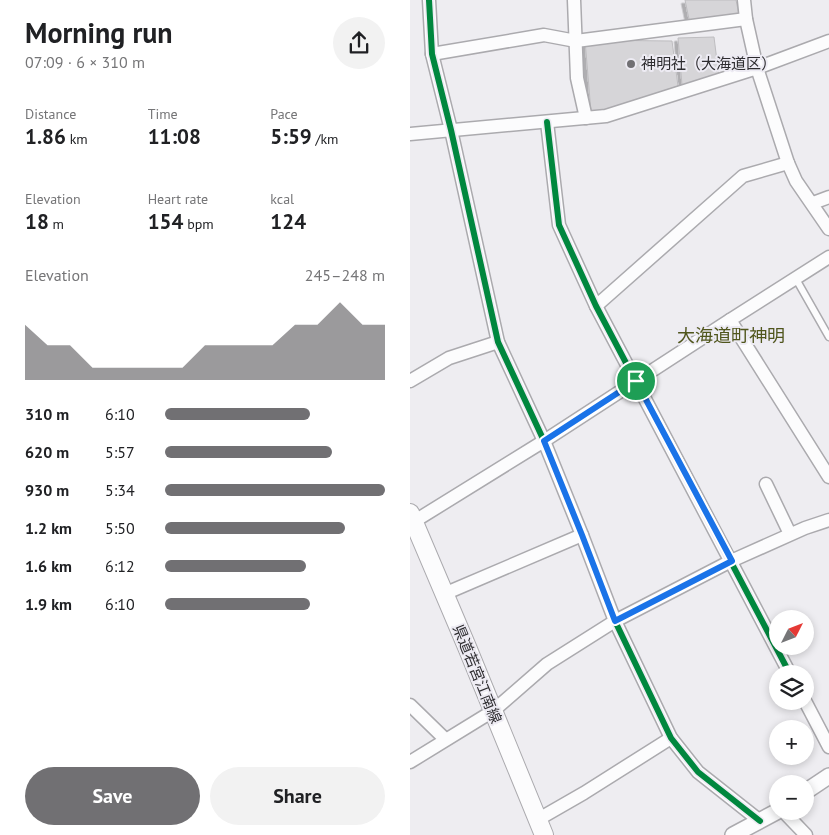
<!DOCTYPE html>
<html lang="en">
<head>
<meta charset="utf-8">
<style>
  body { margin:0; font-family:"PT Sans","Noto Sans JP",sans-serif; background:#f2f2f2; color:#202124; height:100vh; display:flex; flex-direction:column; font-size:19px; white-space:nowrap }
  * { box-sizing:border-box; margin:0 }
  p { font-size:16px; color:#757577 }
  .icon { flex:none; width:28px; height:28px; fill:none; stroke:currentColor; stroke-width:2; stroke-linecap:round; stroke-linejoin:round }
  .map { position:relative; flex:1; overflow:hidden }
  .details { display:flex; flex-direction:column; background:#fff; width:410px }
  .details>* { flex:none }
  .needle { width:32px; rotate:48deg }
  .controls { position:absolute; left:359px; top:610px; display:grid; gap:10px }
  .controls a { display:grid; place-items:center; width:45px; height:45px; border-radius:50%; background:#fff; box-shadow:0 2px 8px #0003; font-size:25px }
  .pin { position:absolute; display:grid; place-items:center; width:42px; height:42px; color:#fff; margin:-21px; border:2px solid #fff; border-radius:50%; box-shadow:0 1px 5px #0007 }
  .round { display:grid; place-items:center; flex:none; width:52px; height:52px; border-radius:26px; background:#f2f2f2 }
  .summary { display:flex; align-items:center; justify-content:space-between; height:85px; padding:0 25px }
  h1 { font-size:28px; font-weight:600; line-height:38px }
  .metrics { display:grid; grid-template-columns:repeat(3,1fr); gap:8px; height:85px; padding:5px 25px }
  .metrics div { display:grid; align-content:center }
  .metrics b { font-size:21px; font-weight:600 }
  .metrics small { font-size:14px; font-weight:400 }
  .metrics p { font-size:14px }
  .chart { height:140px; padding:10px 25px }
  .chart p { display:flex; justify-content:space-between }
  .chart svg { width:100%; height:90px; margin-top:5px; fill:#717073; opacity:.7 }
  .button { display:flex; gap:10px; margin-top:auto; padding:10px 25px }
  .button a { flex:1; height:58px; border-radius:30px; background:#717073; color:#fff; font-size:20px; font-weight:600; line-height:58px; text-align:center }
  .button a+a { background:#f2f2f2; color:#202124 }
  ul { padding:0 25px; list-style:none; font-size:16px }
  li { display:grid; grid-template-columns:80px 60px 1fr; align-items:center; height:38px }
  li i { height:12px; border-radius:6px; background:#717073 }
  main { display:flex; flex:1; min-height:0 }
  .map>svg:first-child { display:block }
  .building { fill:#d6d5d8; stroke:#bebdc0; filter:url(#shadow) }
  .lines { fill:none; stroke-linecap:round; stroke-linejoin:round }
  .service-casing { stroke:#abaaae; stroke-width:9 }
  .minor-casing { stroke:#abaaae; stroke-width:15 }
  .tertiary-casing { stroke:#abaaae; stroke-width:18 }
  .secondary-casing { stroke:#abaaae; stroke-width:20 }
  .service { stroke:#fcfcfd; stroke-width:6 }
  .minor { stroke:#fcfcfd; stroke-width:12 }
  .tertiary { stroke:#fcfcfd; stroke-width:15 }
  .secondary { stroke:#fcfcfd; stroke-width:18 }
  .cycleway-casing { stroke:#edebf3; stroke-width:9 }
  .cycleway { stroke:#00873e; stroke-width:6 }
  .route-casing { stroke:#fff; stroke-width:10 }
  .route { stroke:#1a73e8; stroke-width:6 }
  .poi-dot { fill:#717073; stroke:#edebf3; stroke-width:2 }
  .labels { text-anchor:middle; stroke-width:4; stroke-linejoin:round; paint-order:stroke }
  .poi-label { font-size:15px; fill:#2d2c2f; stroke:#edebf3; text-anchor:start }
  .street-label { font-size:15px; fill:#2d2c2f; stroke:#edebf3 }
  .quarter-label { font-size:18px; fill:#50561c; stroke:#edebf3 }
</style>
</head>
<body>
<main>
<section class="details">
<div class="summary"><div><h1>Morning run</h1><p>07:09 · 6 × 310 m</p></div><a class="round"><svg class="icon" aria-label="share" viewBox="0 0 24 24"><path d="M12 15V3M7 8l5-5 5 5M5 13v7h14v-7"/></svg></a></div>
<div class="metrics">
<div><p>Distance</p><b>1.86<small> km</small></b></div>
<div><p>Time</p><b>11:08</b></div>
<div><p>Pace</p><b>5:59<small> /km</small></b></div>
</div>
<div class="metrics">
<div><p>Elevation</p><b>18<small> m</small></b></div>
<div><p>Heart rate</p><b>154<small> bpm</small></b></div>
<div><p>kcal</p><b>124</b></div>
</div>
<div class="chart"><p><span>Elevation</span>245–248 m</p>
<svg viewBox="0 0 160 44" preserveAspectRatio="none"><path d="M0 44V17L10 27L20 27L30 38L40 38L50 38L60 38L70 38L80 27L90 27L100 27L110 27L120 17L130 17L140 6L150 17L160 17V44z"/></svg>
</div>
<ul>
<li><b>310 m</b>6:10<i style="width:66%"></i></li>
<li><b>620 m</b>5:57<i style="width:76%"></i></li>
<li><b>930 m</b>5:34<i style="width:100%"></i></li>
<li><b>1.2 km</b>5:50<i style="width:82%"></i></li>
<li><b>1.6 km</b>6:12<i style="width:64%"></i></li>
<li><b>1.9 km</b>6:10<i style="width:66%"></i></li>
</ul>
<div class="button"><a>Save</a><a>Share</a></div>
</section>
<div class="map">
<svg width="419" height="835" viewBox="0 0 419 835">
  <defs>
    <filter id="shadow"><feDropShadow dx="-3.5" dy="3.5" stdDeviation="0" flood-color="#0004"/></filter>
  </defs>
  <rect width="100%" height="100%" fill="#eeedf1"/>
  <g class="building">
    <polygon points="275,0 326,0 329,15 280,24"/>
    <polygon points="304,37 309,77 272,85 268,38"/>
    <polygon points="175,40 262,41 268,86 193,112 181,112"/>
  </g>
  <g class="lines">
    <g class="service-casing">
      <polyline id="service" points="386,279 419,337"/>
    </g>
    <g class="minor-casing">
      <g id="minor">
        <polyline points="19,0 22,54 41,130 88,342 134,441 172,535 205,621 261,738 288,772 350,821"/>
        <polyline points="164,0 167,78 176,118"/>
        <polyline points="334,0 336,19 347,68 419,41"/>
        <polyline points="22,54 134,35 166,41 336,19"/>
        <polyline points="137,122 149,225 186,306 380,674"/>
        <polyline points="0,134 196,116 347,68 378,163 386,181 419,229"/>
        <polyline points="403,203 419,197"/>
        <polyline points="419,257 320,320 419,477"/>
        <polyline points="186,306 333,176 378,163"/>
        <polyline points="0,381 39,358 88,342"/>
        <polyline points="356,484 380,534"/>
        <polyline points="0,524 134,441 320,320"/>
        <polyline points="34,594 172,535"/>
        <polyline points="395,701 419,747"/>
        <polyline points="0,705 35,739"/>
        <polyline points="0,762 83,711 137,664 205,621 321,561 395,528 419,520"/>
        <polyline points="373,811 396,835"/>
        <polyline points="127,820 174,793 261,738"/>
      </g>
    </g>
    <g class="tertiary-casing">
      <g id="tertiary">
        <polyline points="395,792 419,776"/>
        <polyline points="323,835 368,811"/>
      </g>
    </g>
    <g class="secondary-casing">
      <polyline id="secondary" points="0,513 57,647 134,835"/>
    </g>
    <use href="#service" class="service"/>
    <use href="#minor" class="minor"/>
    <use href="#tertiary" class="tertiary"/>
    <use href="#secondary" class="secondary"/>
    <g class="cycleway-casing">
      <g id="cycleway">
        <polyline points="19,0 22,54 41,130 88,342 134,441 172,535 205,621 261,738 288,772 350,821"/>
        <polyline points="137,122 149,225 186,306 380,674"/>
      </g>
    </g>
    <use href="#cycleway" class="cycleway"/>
  </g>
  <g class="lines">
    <g class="route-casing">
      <polygon id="route" points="226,381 322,561 205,621 172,535 134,441"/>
    </g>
    <use href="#route" class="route"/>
  </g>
  <circle class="poi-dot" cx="221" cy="64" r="5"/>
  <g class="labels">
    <g class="poi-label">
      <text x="231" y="69">神明社（大海道区）</text>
    </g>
    <g class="street-label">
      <text transform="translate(67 674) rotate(68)" y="5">県道若宮江南線</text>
    </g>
    <g class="quarter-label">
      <text x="321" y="342">大海道町神明</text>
    </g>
  </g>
</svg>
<div class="controls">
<a><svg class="needle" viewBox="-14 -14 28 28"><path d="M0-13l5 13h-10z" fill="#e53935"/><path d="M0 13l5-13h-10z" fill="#757577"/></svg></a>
<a><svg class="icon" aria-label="layers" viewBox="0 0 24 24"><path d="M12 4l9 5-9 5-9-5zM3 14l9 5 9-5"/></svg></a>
<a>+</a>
<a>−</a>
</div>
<div class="pin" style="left:226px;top:381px;background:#1e9e55"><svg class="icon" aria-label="arrive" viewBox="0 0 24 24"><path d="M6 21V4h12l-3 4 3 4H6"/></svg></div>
</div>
</main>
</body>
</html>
